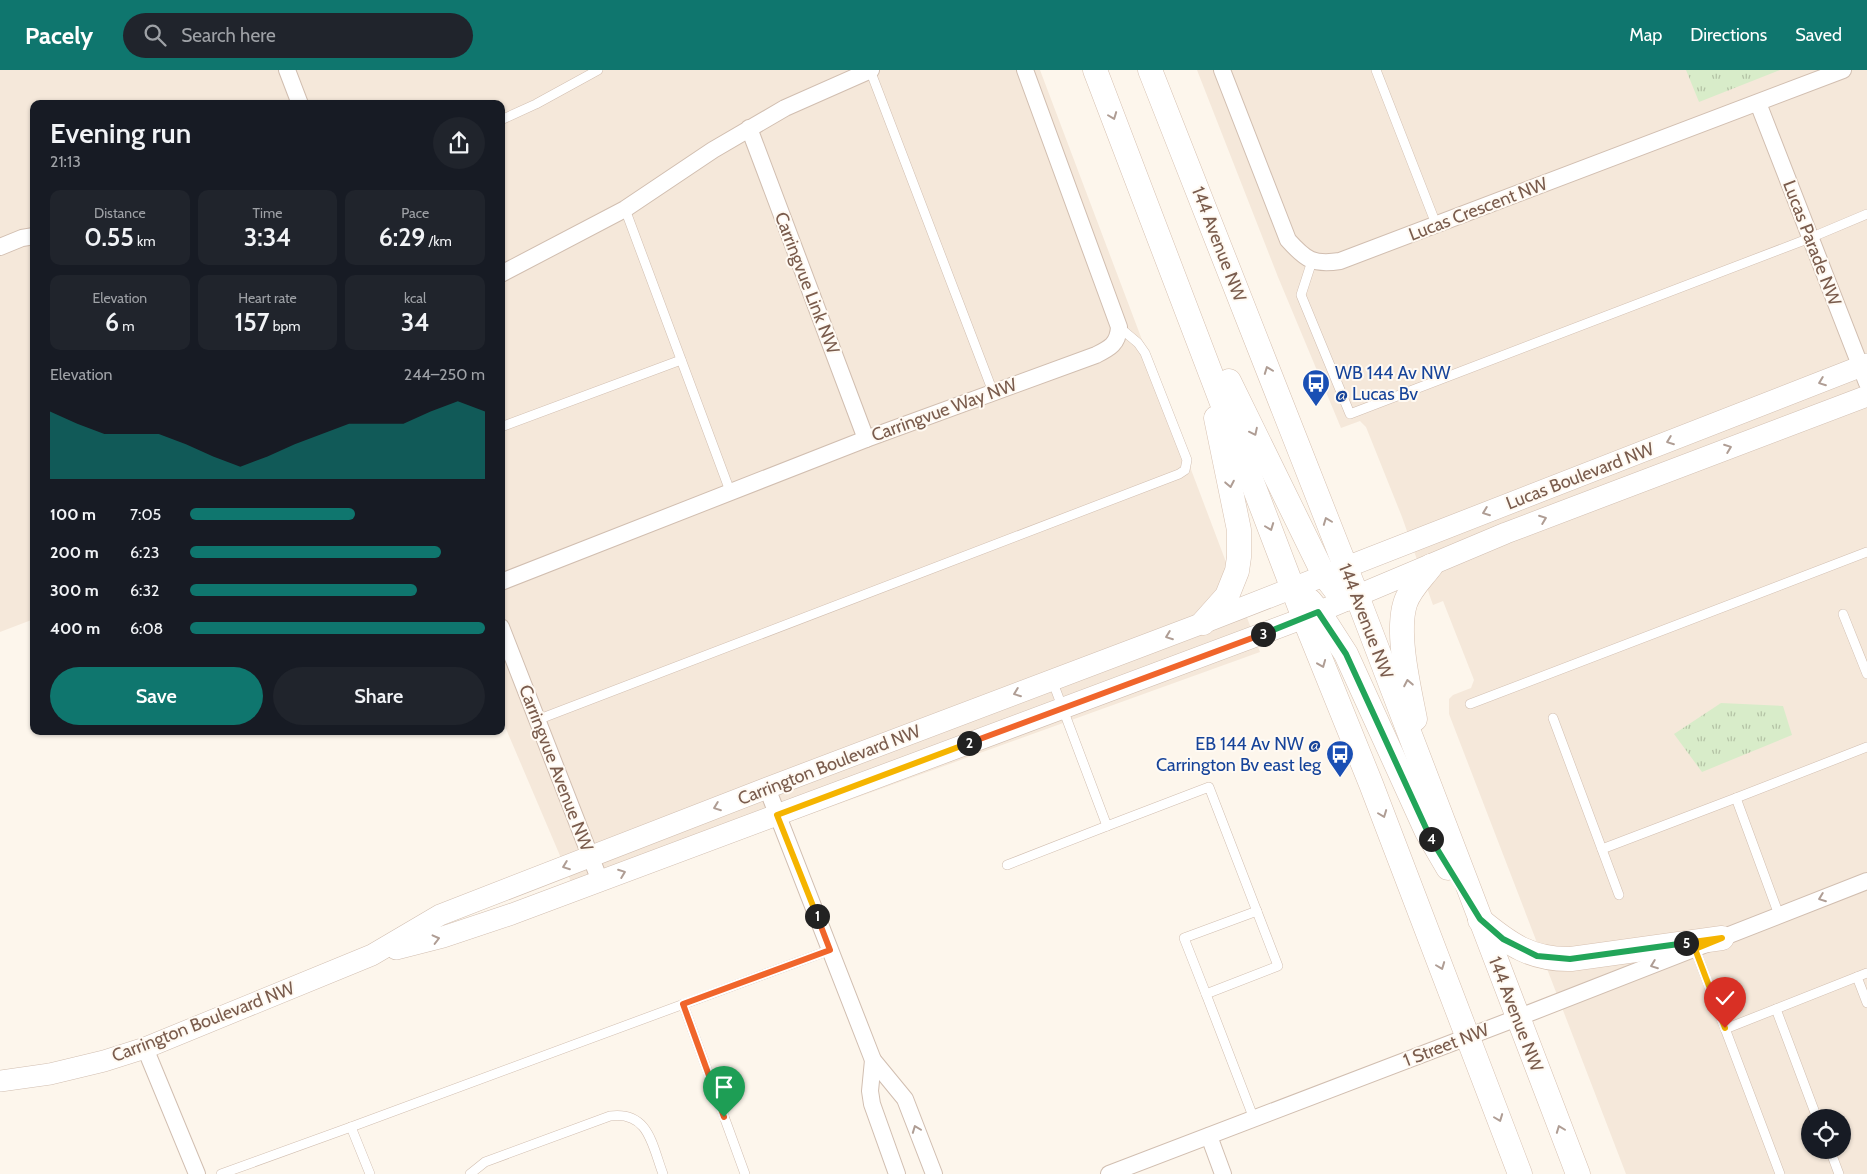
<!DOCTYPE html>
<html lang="en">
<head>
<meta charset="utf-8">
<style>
  body { margin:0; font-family:Cabin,sans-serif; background:#20242c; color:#f1f3f6; height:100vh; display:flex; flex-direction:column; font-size:19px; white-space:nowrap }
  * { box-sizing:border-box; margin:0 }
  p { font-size:16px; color:#9ea1a6 }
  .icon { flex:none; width:28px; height:28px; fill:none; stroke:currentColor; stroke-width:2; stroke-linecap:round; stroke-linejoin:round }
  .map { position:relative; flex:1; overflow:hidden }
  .details { position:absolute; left:30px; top:30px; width:475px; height:635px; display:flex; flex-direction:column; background:#171b24; border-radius:10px; box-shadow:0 1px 4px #0004 }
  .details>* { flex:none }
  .controls { position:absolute; left:1801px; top:1039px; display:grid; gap:10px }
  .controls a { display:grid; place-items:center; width:50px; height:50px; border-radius:50%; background:#171b24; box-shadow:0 1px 4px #0004; font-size:25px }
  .pin { position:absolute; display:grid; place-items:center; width:42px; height:42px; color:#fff; margin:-51px -21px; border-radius:50% 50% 50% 0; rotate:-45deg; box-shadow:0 0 5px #0007 }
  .pin .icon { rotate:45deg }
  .km { position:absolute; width:25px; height:25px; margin:-12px; border-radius:50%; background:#222; color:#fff; font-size:14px; line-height:25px; text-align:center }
  .round { display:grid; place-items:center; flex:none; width:52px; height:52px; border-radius:26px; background:#20242c }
  .overview { display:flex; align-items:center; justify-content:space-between; height:85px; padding:0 20px }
  h1 { font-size:28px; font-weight:600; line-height:38px }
  .stats { display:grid; grid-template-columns:repeat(3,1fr); gap:8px; height:85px; padding:5px 20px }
  .stats div { display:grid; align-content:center; border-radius:10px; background:#20242c; text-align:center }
  .stats b { font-size:25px; font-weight:600 }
  .stats small { font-size:14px; font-weight:400 }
  .stats p { font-size:14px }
  .chart { height:140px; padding:10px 20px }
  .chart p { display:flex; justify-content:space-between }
  .chart svg { width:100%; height:90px; margin-top:5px; fill:#0f766e; opacity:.7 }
  .primary-button { display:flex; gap:10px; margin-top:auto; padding:10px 20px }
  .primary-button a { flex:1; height:58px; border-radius:30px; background:#0f766e; color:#fff; font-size:20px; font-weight:600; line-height:58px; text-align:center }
  .primary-button a+a { background:#20242c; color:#f1f3f6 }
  ul { padding:0 20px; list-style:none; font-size:16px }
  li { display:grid; grid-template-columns:80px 60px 1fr; align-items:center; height:38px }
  li i { height:12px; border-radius:6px; background:#0f766e }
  header { display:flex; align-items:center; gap:30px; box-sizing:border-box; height:70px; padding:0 25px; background:#0f766e; color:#fff }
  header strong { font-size:24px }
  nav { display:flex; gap:28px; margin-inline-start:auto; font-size:18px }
  .search { width:350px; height:45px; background:#20242c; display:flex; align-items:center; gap:12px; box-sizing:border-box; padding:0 18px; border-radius:28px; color:#9ea1a6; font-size:19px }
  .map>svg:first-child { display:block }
  .residential { fill:#f5e8da; fill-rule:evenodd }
  .grass { fill:url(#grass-tufts) }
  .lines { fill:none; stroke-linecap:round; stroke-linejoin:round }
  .service-casing { stroke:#d1beb0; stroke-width:10 }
  .minor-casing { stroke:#d1beb0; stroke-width:18 }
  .tertiary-casing { stroke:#d1beb0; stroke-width:22 }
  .secondary-casing { stroke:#d6c0b0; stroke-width:25 }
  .service { stroke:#fff; stroke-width:9 }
  .minor { stroke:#fff; stroke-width:16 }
  .tertiary { stroke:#fff; stroke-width:21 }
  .secondary { stroke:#fff; stroke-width:24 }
  .oneway { stroke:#af9d94 }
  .split-1-casing { stroke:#fff; stroke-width:10 }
  .split-2-casing { stroke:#fff; stroke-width:10 }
  .split-3-casing { stroke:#fff; stroke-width:10 }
  .split-4-casing { stroke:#fff; stroke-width:10 }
  .split-5-casing { stroke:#fff; stroke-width:10 }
  .split-6-casing { stroke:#fff; stroke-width:10 }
  .split-1 { stroke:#f0652b; stroke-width:6 }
  .split-2 { stroke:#f5b400; stroke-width:6 }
  .split-3 { stroke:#f0652b; stroke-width:6 }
  .split-4 { stroke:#22a559; stroke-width:6 }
  .split-5 { stroke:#22a559; stroke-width:6 }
  .split-6 { stroke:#f5b400; stroke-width:6 }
  .labels { text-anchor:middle; stroke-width:4; stroke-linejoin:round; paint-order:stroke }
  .street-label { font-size:18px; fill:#7a5c4d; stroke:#fffaf3 }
  .transit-label { font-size:18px; fill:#164399; stroke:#fffaf3; text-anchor:start }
</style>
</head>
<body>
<header>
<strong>Pacely</strong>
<div class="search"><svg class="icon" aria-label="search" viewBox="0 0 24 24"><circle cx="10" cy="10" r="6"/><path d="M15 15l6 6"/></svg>Search here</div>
<nav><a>Map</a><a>Directions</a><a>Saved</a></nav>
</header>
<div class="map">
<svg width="1867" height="1104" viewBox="0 0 1867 1104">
  <defs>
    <pattern id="grass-tufts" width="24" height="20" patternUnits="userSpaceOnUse" patternTransform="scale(1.25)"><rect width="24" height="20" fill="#d8ecc9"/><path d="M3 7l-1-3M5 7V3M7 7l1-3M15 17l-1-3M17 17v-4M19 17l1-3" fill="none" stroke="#b4c2a5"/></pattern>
  </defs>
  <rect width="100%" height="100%" fill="#fdf6ec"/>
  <g class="residential">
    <polygon points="0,0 1040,0 1260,582 578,828 501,647 501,34 34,34 34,549 0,562"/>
    <path d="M1197,0H1867V1104H1626L1449,644V629L1453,625L1471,618L1474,610L1443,531L1433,535L1402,447L1366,357L1360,351L1341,358L1278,207ZM1810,1048H1842V1080H1810Z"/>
  </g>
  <g class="grass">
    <polygon points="1686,0 1780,0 1699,32"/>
    <polygon points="1721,633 1783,636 1792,665 1702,702 1674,664"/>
  </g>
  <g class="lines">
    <g class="service-casing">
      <g id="service">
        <polyline points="870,0 993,322"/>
        <polyline points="1376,0 1436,154"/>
        <polyline points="501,50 536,34 598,0"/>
        <polyline points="625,139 730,421"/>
        <polyline points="1312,191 1301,225 1350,344 1810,168 1867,144"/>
        <polyline points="501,357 681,290"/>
        <polyline points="1843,544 1867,604"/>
        <polyline points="1052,610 1107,756 1209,717 1278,896 1206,924 1254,1049"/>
        <polyline points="1470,634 1867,482"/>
        <polyline points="1553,648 1619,825"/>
        <polyline points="537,650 1179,404 1185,400 1187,390 1145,283 1138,273 1119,257"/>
        <polyline points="1602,779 1736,728"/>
        <polyline points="1007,795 1107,756"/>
        <polyline points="1779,845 1736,728 1867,677"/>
        <polyline points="1695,879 1780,1104"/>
        <polyline points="1857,907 1867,933"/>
        <polyline points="1206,924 1184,868 1257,841"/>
        <polyline points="683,934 745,1104"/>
        <polyline points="1776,939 1817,1048"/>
        <polyline points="1725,959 1867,903"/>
        <polyline points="1830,1080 1839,1104"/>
        <polyline points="221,1104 351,1057"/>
        <polyline points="370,1104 351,1057 830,880"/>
        <path d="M470,1104L485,1092L610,1046C649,1041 652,1075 663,1104"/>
      </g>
    </g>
    <g class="minor-casing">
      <g id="minor">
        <polyline points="287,0 300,34"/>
        <path d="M1222,0L1288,170C1306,190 1313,195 1340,191L1843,0"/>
        <polyline points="1758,33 1867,313"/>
        <polyline points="749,58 866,369"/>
        <polyline points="0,177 22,168 34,166"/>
        <polyline points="501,204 625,139 713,80 785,38 871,0"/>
        <path d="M501,512L866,369L1096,285C1110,278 1118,274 1119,257L1025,0"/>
        <polyline points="501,557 600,811"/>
        <polyline points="767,718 873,990 905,1029 934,1104"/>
        <polyline points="145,978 197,1104"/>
        <polyline points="873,990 870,1021 872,1034 897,1104"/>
        <polyline points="1209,1066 1223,1104"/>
        <polyline points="1109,1104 1517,948 1867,811"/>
      </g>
    </g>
    <g class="tertiary-casing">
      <g id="tertiary">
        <polyline points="396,879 443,867 512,844 1304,548 1506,463 1867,326"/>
        <polyline points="0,1011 50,1004 104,991 145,978 372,885 440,845 767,718 1203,553 1867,294"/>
      </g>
    </g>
    <g class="secondary-casing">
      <g id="secondary">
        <polyline points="1095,0 1304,548 1371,714 1520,1104"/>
        <polyline points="1150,0 1357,526 1578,1104"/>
        <polyline points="1229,311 1324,505 1337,522 1345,529 1357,526"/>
        <polyline points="1298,522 1310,531 1319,542 1346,584 1427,762 1448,798"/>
        <polyline points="1203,553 1227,526 1237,501 1239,487 1239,460 1216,348"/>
        <path d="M1415,649C1409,618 1396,564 1405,534C1409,520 1422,508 1431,496"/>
        <path d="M1480,850C1509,874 1531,890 1571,889L1722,868"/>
      </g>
    </g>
    <use href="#service" class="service"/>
    <use href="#minor" class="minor"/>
    <use href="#tertiary" class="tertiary"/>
    <use href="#secondary" class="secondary"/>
  </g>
  <defs><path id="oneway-chevron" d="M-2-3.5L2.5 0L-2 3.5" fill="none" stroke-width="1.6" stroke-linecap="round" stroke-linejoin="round" transform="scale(1.25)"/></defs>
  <g class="oneway">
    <use href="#oneway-chevron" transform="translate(1113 46) rotate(69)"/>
    <use href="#oneway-chevron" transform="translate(1268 300) rotate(-111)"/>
    <use href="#oneway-chevron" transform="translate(1822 312) rotate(159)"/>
    <use href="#oneway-chevron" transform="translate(1254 362) rotate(64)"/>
    <use href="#oneway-chevron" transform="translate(1670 371) rotate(159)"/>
    <use href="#oneway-chevron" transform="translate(1728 378) rotate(-21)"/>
    <use href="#oneway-chevron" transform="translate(1230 414) rotate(79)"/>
    <use href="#oneway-chevron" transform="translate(1486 442) rotate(159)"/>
    <use href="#oneway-chevron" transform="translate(1543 449) rotate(-21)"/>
    <use href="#oneway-chevron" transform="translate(1327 451) rotate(-111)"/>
    <use href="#oneway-chevron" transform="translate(1270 457) rotate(69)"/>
    <use href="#oneway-chevron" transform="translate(1169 566) rotate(159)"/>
    <use href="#oneway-chevron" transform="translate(1322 594) rotate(68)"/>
    <use href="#oneway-chevron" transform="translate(1408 613) rotate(-101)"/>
    <use href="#oneway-chevron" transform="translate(1017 623) rotate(159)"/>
    <use href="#oneway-chevron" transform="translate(717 737) rotate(159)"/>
    <use href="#oneway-chevron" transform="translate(1383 744) rotate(69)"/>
    <use href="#oneway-chevron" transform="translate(566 796) rotate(159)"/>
    <use href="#oneway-chevron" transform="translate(622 803) rotate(-21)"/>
    <use href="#oneway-chevron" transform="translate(1822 828) rotate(159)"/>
    <use href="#oneway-chevron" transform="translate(436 869) rotate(-14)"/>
    <use href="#oneway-chevron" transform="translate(1654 895) rotate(159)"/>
    <use href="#oneway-chevron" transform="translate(1441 896) rotate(69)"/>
    <use href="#oneway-chevron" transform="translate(1499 1048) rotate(69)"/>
    <use href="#oneway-chevron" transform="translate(916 1059) rotate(-111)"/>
    <use href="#oneway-chevron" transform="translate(1560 1059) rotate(-111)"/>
  </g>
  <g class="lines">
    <g class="split-1-casing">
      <polyline id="split-1" points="724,1047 683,934 830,880 817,846"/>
    </g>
    <g class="split-2-casing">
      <polyline id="split-2" points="817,846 777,745 969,673"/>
    </g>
    <g class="split-3-casing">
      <polyline id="split-3" points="969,673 1263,564"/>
    </g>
    <g class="split-4-casing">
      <polyline id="split-4" points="1263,564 1318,542 1346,584 1431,769"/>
    </g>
    <g class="split-5-casing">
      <polyline id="split-5" points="1431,769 1480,849 1503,869 1537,886 1570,889 1686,873"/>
    </g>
    <g class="split-6-casing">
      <polyline id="split-6" points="1686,873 1722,868 1695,879 1725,958"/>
    </g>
    <use href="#split-1" class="split-1"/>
    <use href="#split-2" class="split-2"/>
    <use href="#split-3" class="split-3"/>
    <use href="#split-4" class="split-4"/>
    <use href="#split-5" class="split-5"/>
    <use href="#split-6" class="split-6"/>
  </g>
  <defs>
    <g id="bus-pin" transform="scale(1.4375)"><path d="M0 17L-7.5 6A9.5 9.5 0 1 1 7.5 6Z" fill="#1a4fb4" stroke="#fffaf3"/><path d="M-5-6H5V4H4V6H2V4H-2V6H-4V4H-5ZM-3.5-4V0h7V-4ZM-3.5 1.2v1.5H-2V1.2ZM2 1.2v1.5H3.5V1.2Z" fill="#fff"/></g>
  </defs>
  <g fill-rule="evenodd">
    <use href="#bus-pin" x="1316" y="313"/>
    <use href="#bus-pin" x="1340" y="684"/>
  </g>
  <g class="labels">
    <g class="street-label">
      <text transform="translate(1478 139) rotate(-21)" y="6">Lucas Crescent NW</text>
      <text transform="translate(1812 173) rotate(69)" y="6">Lucas Parade NW</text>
      <text transform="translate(1219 174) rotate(69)" y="6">144 Avenue NW</text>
      <text transform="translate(807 213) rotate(69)" y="6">Carringvue Link NW</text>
      <text transform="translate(944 340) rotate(-20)" y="6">Carringvue Way NW</text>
      <text transform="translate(1580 406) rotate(-21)" y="6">Lucas Boulevard NW</text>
      <text transform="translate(1366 551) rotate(69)" y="6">144 Avenue NW</text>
      <text transform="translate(829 695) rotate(-21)" y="6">Carrington Boulevard NW</text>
      <text transform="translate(556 698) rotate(69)" y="6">Carringvue Avenue NW</text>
      <text transform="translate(1516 944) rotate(69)" y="6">144 Avenue NW</text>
      <text transform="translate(203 952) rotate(-21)" y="6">Carrington Boulevard NW</text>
      <text transform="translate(1446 975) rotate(-21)" y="6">1 Street NW</text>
    </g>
    <g class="transit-label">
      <text x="1335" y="309">WB 144 Av NW<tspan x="1335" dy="21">@ Lucas Bv</tspan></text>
      <text x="1321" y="680" text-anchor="end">EB 144 Av NW @<tspan x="1321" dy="21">Carrington Bv east leg</tspan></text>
    </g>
  </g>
</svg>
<div class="controls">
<a><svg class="icon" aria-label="locate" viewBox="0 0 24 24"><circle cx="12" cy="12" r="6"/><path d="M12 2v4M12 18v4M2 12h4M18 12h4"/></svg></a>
</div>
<div class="pin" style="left:724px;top:1047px;background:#1e9e55"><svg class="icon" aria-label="arrive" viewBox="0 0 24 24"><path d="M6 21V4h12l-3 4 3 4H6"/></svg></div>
<div class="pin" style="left:1725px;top:958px;background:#d93025"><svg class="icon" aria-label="check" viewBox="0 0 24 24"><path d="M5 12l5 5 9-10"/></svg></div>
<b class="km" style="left:817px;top:846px">1</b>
<b class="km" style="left:969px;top:673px">2</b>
<b class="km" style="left:1263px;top:564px">3</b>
<b class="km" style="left:1431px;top:769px">4</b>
<b class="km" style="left:1686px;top:873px">5</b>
<section class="details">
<div class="overview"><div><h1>Evening run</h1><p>21:13</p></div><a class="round"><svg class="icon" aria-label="share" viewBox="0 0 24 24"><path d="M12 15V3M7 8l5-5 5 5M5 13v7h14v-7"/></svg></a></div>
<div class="stats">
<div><p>Distance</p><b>0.55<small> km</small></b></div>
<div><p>Time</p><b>3:34</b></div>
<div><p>Pace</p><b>6:29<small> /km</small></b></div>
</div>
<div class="stats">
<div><p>Elevation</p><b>6<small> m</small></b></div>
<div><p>Heart rate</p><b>157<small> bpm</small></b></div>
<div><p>kcal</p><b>34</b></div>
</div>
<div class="chart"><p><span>Elevation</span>244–250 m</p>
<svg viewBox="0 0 160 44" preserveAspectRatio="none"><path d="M0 44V11L10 17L20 22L30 22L40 22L50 27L60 33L70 38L80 33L90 27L100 22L110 17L120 17L130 17L140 11L150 6L160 11V44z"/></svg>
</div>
<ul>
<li><b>100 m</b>7:05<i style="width:56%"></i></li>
<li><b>200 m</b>6:23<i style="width:85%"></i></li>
<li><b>300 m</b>6:32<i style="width:77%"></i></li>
<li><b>400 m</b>6:08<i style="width:100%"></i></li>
</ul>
<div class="primary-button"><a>Save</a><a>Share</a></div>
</section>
</div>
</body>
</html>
